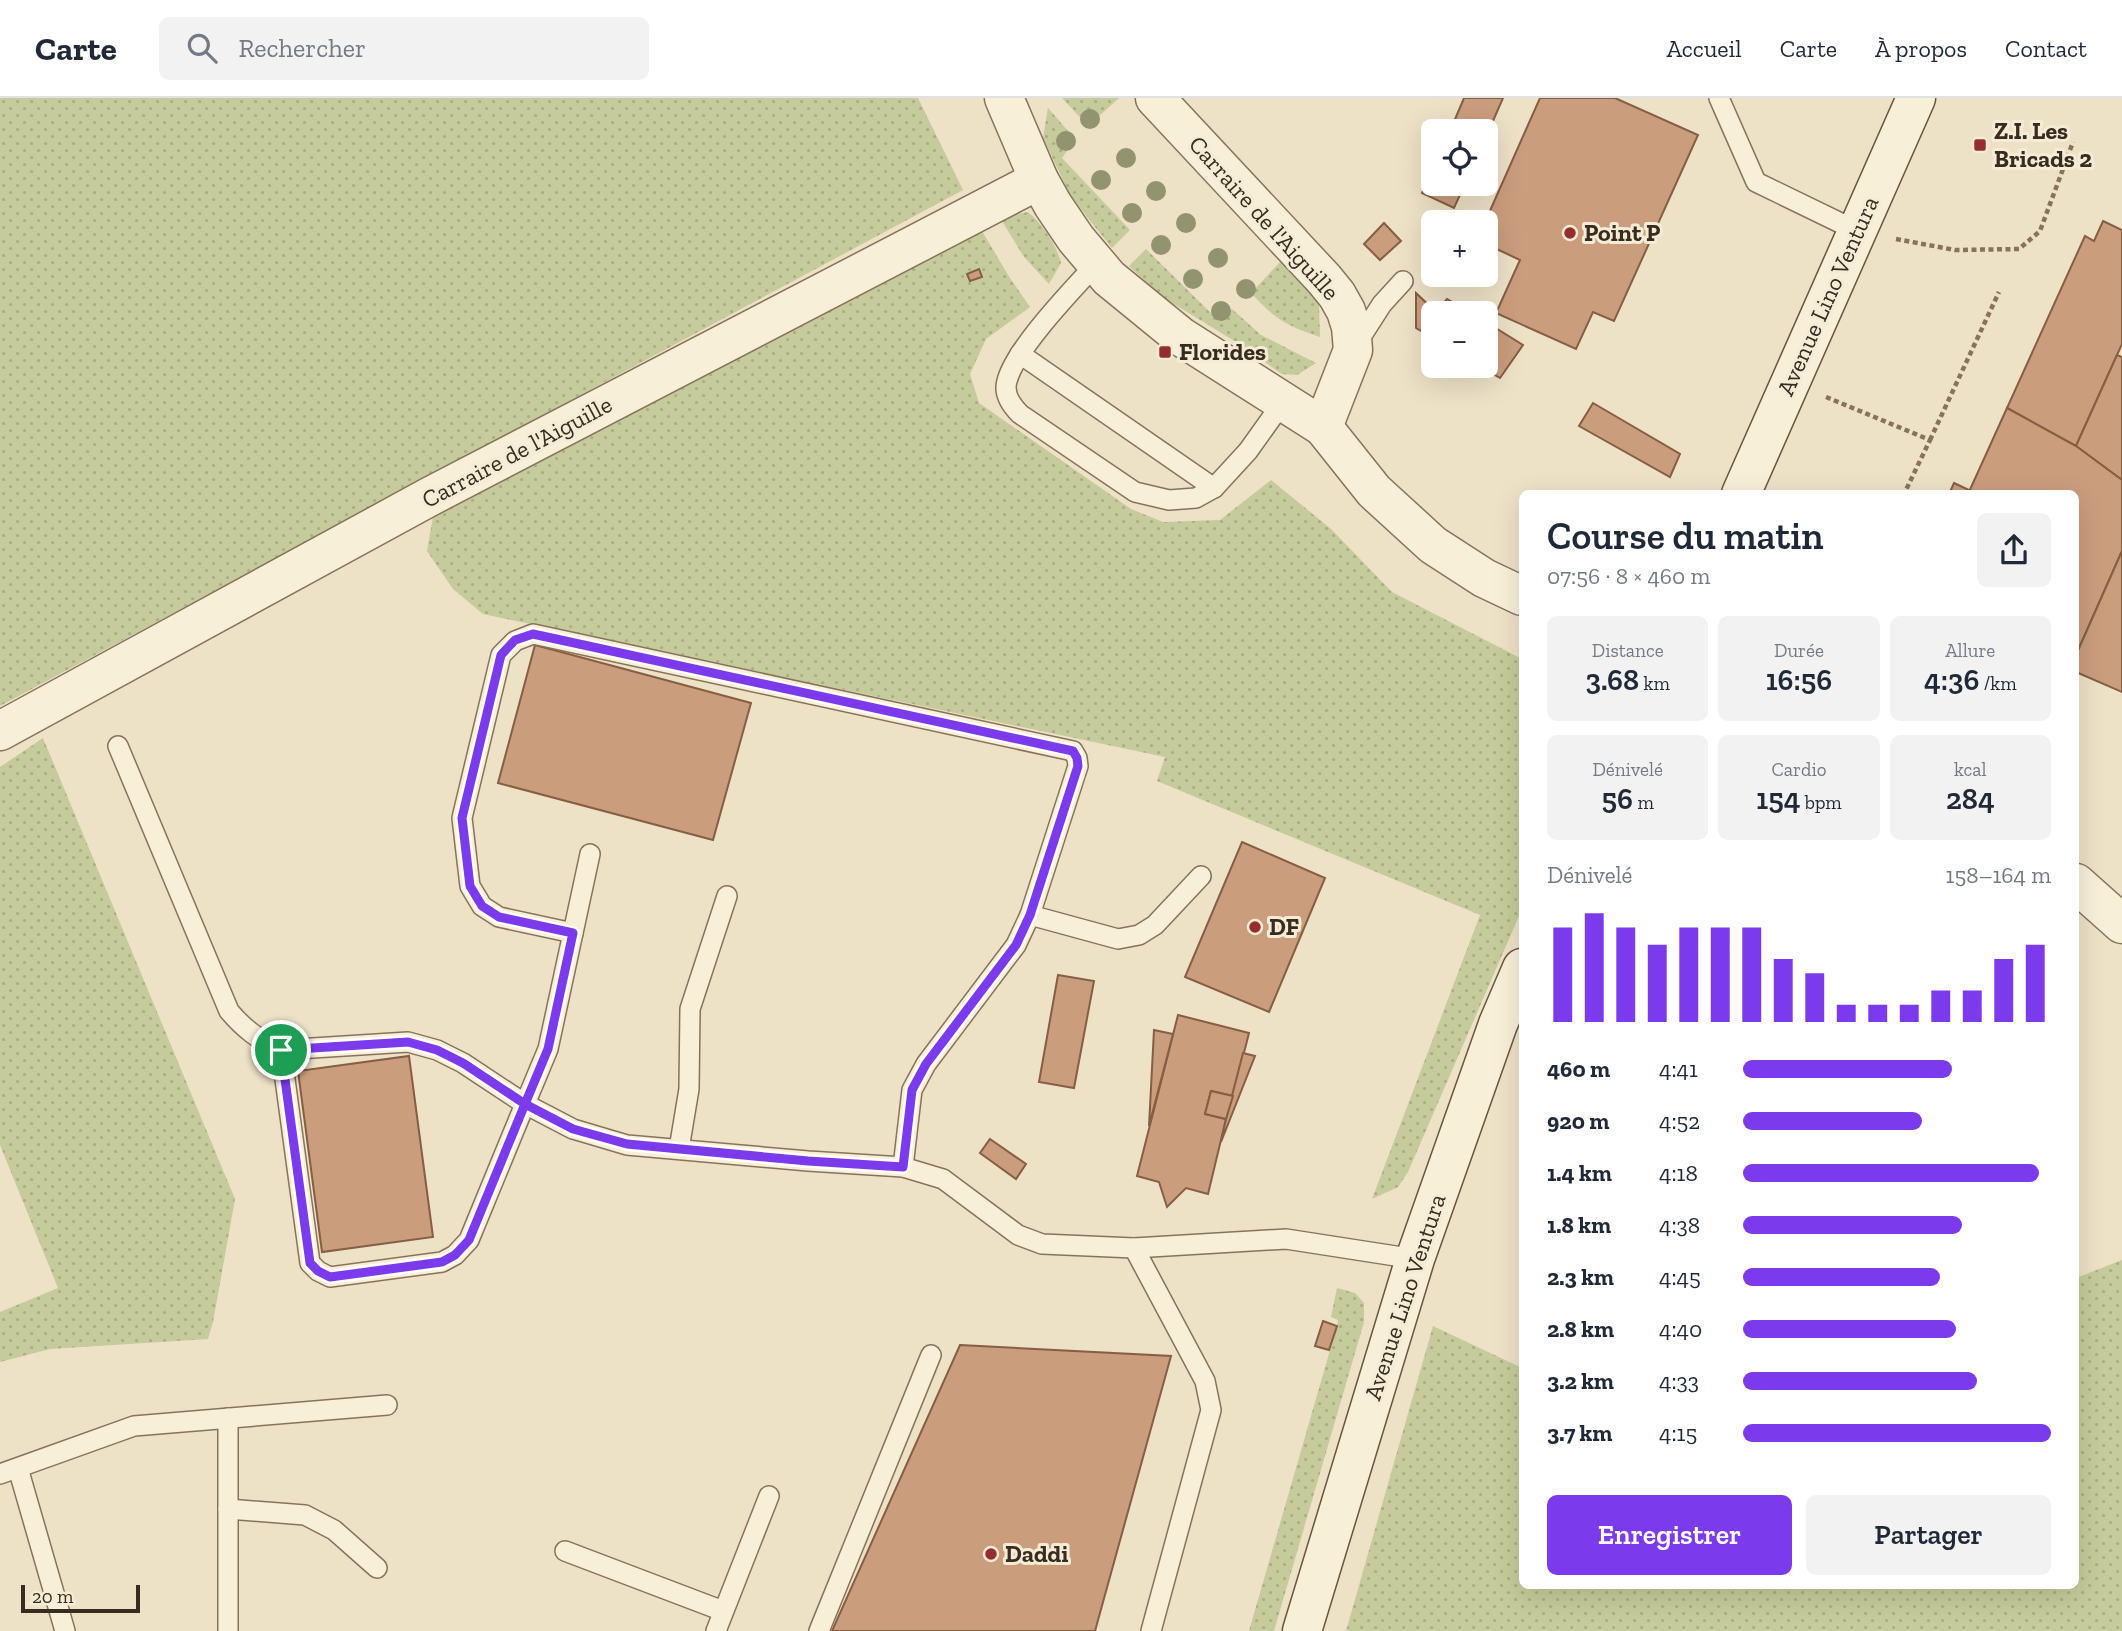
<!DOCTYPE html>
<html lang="fr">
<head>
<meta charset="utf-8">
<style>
  body { margin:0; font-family:"Zilla Slab",serif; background:#f2f2f3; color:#1f2937; height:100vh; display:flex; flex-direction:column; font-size:26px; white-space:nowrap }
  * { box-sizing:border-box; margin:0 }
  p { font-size:23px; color:#747a83 }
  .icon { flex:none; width:38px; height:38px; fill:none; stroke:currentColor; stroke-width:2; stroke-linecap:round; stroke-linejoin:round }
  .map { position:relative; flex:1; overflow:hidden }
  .side { position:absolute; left:1519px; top:392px; width:560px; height:1099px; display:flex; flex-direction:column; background:#fff; border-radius:10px; box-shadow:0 7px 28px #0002 }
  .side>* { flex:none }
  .fabs { position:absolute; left:1421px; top:21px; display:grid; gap:14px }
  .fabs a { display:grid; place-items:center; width:77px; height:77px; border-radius:10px; background:#fff; box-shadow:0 7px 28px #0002; font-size:35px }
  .scale { position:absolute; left:21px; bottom:18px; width:119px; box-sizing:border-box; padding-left:7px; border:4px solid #382b1f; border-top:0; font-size:19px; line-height:24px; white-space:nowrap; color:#382b1f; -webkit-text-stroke:5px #f4ecd5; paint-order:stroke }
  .pin { position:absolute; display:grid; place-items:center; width:60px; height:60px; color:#fff; margin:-30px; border:4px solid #fff; border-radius:50%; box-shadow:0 2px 7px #0007 }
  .round { display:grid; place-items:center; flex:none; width:74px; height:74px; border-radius:10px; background:#f2f2f3 }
  .headline { display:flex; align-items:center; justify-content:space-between; height:119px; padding:0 28px }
  h1 { font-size:38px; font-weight:600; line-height:52px }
  .figures { display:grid; grid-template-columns:repeat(3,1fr); gap:10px; height:119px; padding:7px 28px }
  .figures div { display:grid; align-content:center; border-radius:10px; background:#f2f2f3; text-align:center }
  .figures b { font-size:30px; font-weight:600 }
  .figures small { font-size:19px; font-weight:400 }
  .figures p { font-size:19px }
  .chart { height:196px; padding:14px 28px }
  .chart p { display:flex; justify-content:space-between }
  .chart svg { width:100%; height:126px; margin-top:7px; stroke:#7c3aed; stroke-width:6 }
  .primary-button { display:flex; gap:14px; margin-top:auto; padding:14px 28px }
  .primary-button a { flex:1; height:80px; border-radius:10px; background:#7c3aed; color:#fff; font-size:28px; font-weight:600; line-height:80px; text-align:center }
  .primary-button a+a { background:#f2f2f3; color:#1f2937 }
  ul { padding:0 28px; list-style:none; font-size:23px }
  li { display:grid; grid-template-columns:112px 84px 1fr; align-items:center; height:52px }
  li i { height:18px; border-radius:9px; background:#7c3aed }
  header { display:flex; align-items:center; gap:42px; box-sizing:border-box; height:98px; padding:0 35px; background:#fff; border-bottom:2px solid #e0e1e3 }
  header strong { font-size:33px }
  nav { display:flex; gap:38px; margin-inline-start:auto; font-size:24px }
  .search { width:490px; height:63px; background:#f2f2f3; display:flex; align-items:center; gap:18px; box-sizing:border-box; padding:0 24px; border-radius:10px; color:#747a83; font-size:26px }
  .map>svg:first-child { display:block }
  .green { fill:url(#green-dots) }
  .building { fill:#ca9d7d; stroke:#865e43; stroke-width:2 }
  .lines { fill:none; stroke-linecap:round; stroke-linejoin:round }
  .lane-casing { stroke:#87735c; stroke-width:22 }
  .street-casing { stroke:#87735c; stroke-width:41 }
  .secondary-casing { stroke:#69553f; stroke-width:41 }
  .path { stroke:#87735c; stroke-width:4.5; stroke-dasharray:5 3.5; stroke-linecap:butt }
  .lane { stroke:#f8efd9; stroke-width:19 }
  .street { stroke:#f8efd9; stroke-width:38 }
  .secondary { stroke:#f8efd9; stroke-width:38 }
  .tree { fill:#92936f }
  .route-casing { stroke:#fff; stroke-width:14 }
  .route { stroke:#7c3aed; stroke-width:9 }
  .poi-dot { fill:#952e2e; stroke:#f4ecd5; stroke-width:2.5 }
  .labels { text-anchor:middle; stroke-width:6; stroke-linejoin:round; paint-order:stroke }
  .poi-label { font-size:24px; font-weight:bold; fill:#382b1f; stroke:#f4ecd5; text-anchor:start }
  .street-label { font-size:24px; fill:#382b1f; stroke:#f4ecd5 }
</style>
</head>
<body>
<header>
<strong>Carte</strong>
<div class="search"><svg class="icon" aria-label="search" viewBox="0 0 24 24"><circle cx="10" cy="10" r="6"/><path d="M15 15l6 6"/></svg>Rechercher</div>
<nav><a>Accueil</a><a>Carte</a><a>À propos</a><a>Contact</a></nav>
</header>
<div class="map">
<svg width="2122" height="1533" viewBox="0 0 2122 1533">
  <defs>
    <pattern id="green-dots" width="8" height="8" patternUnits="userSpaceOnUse" patternTransform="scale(1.75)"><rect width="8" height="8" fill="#c5cb9a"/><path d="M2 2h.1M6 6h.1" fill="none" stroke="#aaae84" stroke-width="1.8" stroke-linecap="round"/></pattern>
  </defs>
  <rect width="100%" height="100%" fill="#ede1c6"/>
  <g class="green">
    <polygon points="0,0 918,0 963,92 0,608"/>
    <polygon points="1062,0 1119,0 1088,28"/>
    <polygon points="1048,10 1075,41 1062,60 1130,132 1112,150 1071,99 1043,40"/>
    <path d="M1028,114C1042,125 1057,148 1061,165L1049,186L1024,159L1002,123L1017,116Z"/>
    <polygon points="982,133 1008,177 1030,209 986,241 970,276 979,305 1131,411 1163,424 1220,422 1271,382 1331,431 1392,494 1522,561 1522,811 1408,1074 1398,1089 1372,1101 1480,817 1157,683 1165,659 483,516 453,491 427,453 433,419"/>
    <polygon points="1146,151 1217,221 1232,211 1261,237 1316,265 1297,277 1282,276 1236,244 1161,198 1129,168"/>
    <path d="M1283,161L1310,192L1319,208L1320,239C1286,228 1275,221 1251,195Z"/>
    <polygon points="43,640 235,1101 213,1224 208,1241 50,1251 0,1264 0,1214 58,1190 0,1047 0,669"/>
    <polygon points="2122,1162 2122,1533 1346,1533 1433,1228 1522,1270 1522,1488 2076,1488 2076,1180"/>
    <polygon points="1337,1190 1355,1195 1364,1205 1364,1224 1274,1533 1249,1533 1337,1228 1338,1222 1331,1219"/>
  </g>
  <g class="building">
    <polygon points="1464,0 1503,0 1486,39 1486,33 1450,33"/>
    <polygon points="1540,0 1615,0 1698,37 1614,223 1593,214 1576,251 1496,215 1520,162 1486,146 1485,124"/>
    <polygon points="1433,70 1433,86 1465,86 1454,110 1422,95"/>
    <polygon points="2103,123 2122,132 2122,246 2076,348 2007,310 2085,138 2094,143"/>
    <polygon points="1384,125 1401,143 1380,162 1364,146"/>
    <polygon points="979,171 982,179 970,183 967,176"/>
    <polygon points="1416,195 1436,214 1447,201 1471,215 1433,215 1433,240 1416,230"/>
    <polygon points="1486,224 1523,247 1500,280 1479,268 1486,268"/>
    <polygon points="2117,257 2122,259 2122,382 2076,348"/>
    <polygon points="1593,305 1680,356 1670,379 1579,328"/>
    <polygon points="2007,310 2076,348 2122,382 2122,453 2076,557 2076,396 1968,396"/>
    <polygon points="1954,385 1969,392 1968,396 1949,396"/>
    <polygon points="2122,453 2122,594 2076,574 2076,557"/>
    <polygon points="535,547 751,605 713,742 498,685"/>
    <polygon points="1242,744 1325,780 1269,914 1185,879"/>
    <polygon points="1058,877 1094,883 1074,990 1039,984"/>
    <polygon points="1178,917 1249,935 1233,998 1211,993 1205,1016 1226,1021 1208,1096 1186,1090 1167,1109 1159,1084 1137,1078"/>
    <polygon points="1154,932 1173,936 1149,1028"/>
    <polygon points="1243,955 1255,958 1221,1044 1226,1021"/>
    <polygon points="409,958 433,1139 322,1154 298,973"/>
    <polygon points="1211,993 1233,998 1226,1021 1205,1016"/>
    <polygon points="990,1041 1026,1066 1016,1081 980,1055"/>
    <polygon points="1323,1223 1337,1228 1329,1252 1315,1248"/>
    <polygon points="960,1247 1171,1258 1095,1533 832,1533"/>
  </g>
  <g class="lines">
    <g class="lane-casing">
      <g id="lane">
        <polyline points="1719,0 1756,84 1857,133"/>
        <path d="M1097,165C1073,191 1015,251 1007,283C1003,296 1012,308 1020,316L1135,394L1169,402L1196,400L1214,390L1248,353L1283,304"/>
        <polyline points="1357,245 1382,206 1403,183"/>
        <polyline points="1020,256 1214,390"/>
        <path d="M118,648L229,913C245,932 258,941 281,952L310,1165L318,1173L330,1179L442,1164L455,1157L469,1142L525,1006L463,965L437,952L408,944L281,952"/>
        <polyline points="590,756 548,951 525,1006 573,1031 627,1047 808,1063 903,1069 943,1081 1018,1137 1042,1146 1134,1150 1286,1141 1415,1161"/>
        <polyline points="1030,817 1118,841 1139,837 1155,827 1201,778"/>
        <polyline points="573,835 499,819 482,808 470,788 462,720 501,557 515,543 533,536 1073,653 1077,660 1078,668 1030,817 1016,847 926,966 912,992 903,1069"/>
        <polyline points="679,1051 689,991 690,911 727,798"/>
        <polyline points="1134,1150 1205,1283 1211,1312 1151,1533"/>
        <polyline points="228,1320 228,1533"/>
        <polyline points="18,1370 65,1533"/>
        <polyline points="0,1376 134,1328 387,1307"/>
        <polyline points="228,1411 305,1417 334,1432 377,1470"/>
        <polyline points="565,1453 723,1513"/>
        <polyline points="716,1533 769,1398"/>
        <polyline points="819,1533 931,1257"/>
      </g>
    </g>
    <g class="street-casing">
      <g id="street">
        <polyline points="1004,0 1039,82 1053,107 1076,141 1109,180 1180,238 1323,329 1374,393 1433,447 1484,480 1522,498"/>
        <polyline points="1155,0 1324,181 1337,197 1346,213 1351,229 1353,252 1323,329"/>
        <polyline points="0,633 429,399 1039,82"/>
        <polyline points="2076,785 2122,826"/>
      </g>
    </g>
    <g class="secondary-casing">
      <g id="secondary">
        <polyline points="1741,396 1916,0"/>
        <polyline points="1302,1533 1415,1161 1498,926 1522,870"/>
      </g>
    </g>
    <g class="path">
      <polyline points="1896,141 1955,152 2019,151 2040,133 2073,44"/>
      <polyline points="1826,299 1930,342 1904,396"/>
      <polyline points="1930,342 1999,194"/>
    </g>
    <use href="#lane" class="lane"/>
    <use href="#street" class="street"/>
    <use href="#secondary" class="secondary"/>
  </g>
  <g class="tree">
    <circle cx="1090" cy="21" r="10"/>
    <circle cx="1066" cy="43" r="10"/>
    <circle cx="1126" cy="60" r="10"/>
    <circle cx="1101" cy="82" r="10"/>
    <circle cx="1156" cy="93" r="10"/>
    <circle cx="1132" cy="115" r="10"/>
    <circle cx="1186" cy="125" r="10"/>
    <circle cx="1161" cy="147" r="10"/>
    <circle cx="1218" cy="160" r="10"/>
    <circle cx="1193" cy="181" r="10"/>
    <circle cx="1246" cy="191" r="10"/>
    <circle cx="1221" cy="213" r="10"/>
  </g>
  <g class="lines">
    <g class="route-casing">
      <polyline id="route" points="281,952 310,1165 318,1173 330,1179 442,1164 455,1157 469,1142 525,1006 573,1031 627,1046 808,1063 903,1069 912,992 926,966 1016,847 1030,817 1078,668 1077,660 1073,653 533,536 515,542 501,557 462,720 470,788 482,808 499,819 573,835 548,951 525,1006 463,965 437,952 408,944 281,952"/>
    </g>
    <use href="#route" class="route"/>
  </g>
  <g class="poi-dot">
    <rect x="1973" y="40" width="14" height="14" rx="3.5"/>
    <circle cx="1570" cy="135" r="7"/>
    <rect x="1158" y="247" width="14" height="14" rx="3.5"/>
    <circle cx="1255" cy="829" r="7"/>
    <circle cx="991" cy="1456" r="7"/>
  </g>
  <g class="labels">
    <g class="poi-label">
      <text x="1994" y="41">Z.I. Les<tspan x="1994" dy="28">Bricads 2</tspan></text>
      <text x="1584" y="143">Point P</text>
      <text x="1179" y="262">Florides</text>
      <text x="1269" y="837">DF</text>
      <text x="1005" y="1464">Daddi</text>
    </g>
    <g class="street-label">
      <text transform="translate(1264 120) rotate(48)" y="8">Carraire de l'Aiguille</text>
      <text transform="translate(1828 198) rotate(-66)" y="8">Avenue Lino Ventura</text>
      <text transform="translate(517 354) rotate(-28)" y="8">Carraire de l'Aiguille</text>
      <text transform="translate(1405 1199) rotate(-72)" y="8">Avenue Lino Ventura</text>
    </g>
  </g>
</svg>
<div class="fabs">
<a><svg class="icon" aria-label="locate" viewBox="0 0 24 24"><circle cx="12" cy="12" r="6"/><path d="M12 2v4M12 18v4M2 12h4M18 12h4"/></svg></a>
<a>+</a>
<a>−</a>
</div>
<div class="scale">20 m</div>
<div class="pin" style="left:281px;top:952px;background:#1e9e55"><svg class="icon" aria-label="arrive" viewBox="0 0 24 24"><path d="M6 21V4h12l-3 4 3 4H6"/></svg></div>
<section class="side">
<div class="headline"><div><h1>Course du matin</h1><p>07:56 · 8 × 460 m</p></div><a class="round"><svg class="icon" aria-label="share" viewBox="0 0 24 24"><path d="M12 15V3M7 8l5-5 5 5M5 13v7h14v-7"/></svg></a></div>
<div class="figures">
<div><p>Distance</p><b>3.68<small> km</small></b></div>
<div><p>Durée</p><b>16:56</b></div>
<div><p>Allure</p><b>4:36<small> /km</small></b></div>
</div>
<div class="figures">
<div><p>Dénivelé</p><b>56<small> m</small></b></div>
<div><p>Cardio</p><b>154<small> bpm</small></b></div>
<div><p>kcal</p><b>284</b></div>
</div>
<div class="chart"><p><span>Dénivelé</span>158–164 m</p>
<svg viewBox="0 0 160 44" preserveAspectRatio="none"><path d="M5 44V11M15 44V6M25 44V11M35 44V17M45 44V11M55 44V11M65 44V11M75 44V22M85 44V27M95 44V38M105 44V38M115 44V38M125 44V33M135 44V33M145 44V22M155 44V17"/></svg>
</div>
<ul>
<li><b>460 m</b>4:41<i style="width:68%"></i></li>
<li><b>920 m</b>4:52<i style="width:58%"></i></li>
<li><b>1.4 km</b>4:18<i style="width:96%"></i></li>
<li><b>1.8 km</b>4:38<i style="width:71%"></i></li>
<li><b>2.3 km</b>4:45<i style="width:64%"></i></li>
<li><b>2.8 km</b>4:40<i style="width:69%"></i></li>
<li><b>3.2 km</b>4:33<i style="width:76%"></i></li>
<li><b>3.7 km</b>4:15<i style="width:100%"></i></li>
</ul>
<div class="primary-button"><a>Enregistrer</a><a>Partager</a></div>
</section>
</div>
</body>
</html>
